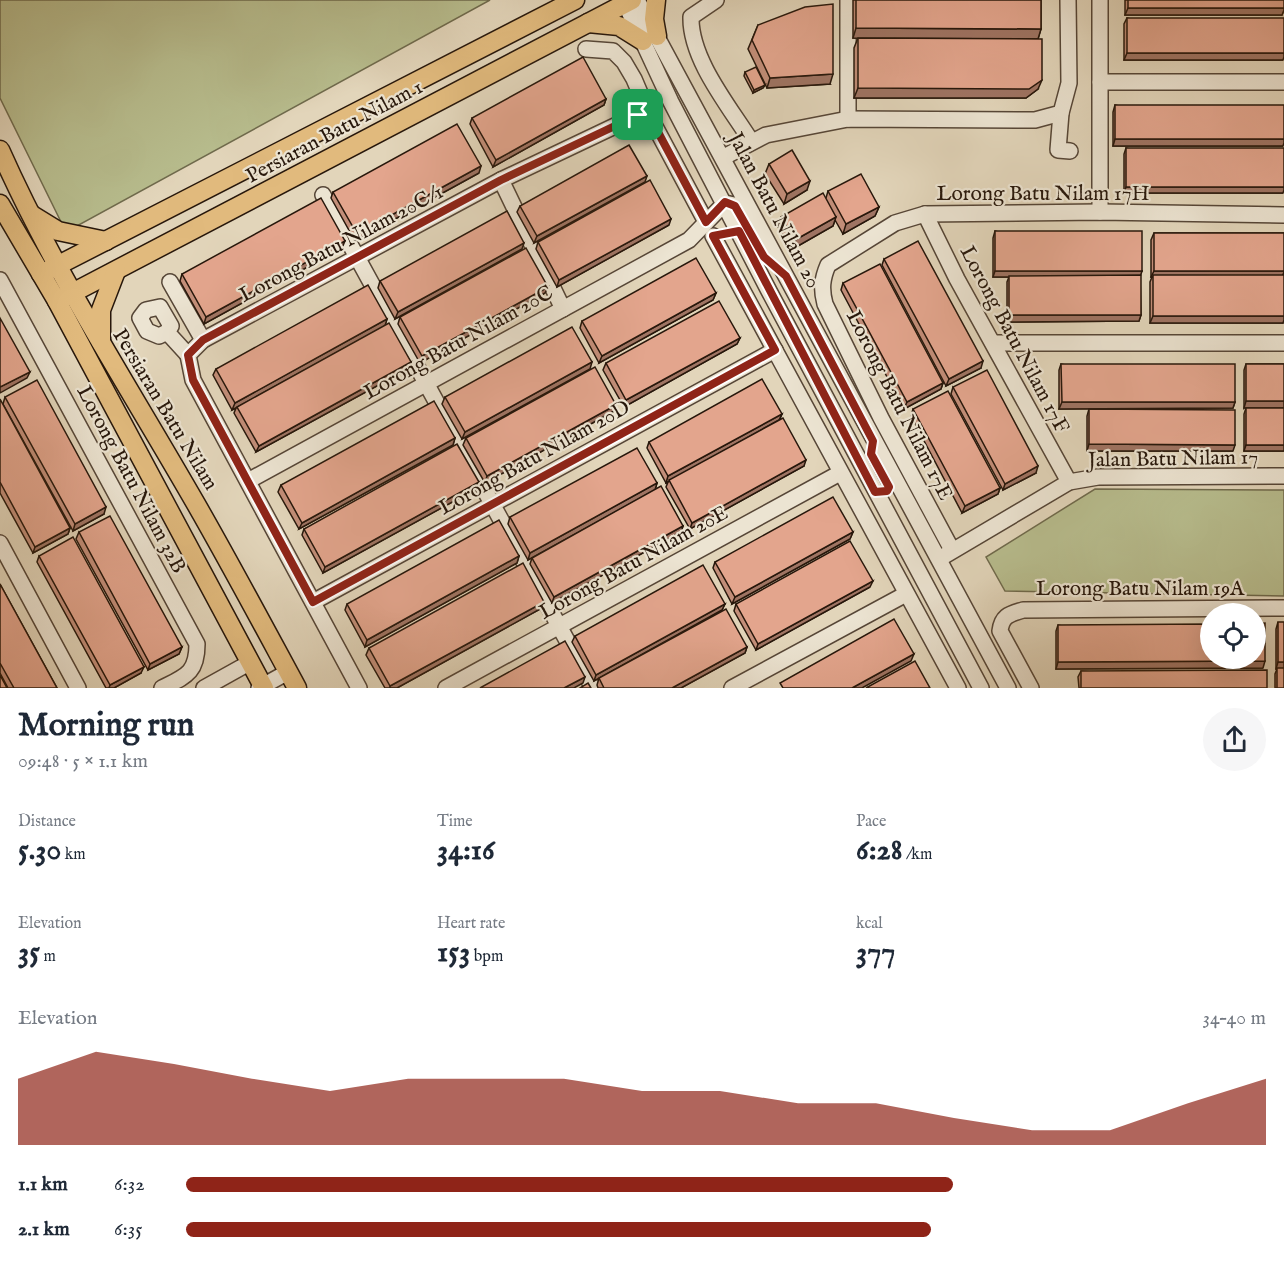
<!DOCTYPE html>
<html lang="en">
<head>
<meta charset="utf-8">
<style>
  body { margin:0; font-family:"IM FELL English",serif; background:#f6f6f7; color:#1f2937; height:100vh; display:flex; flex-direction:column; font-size:22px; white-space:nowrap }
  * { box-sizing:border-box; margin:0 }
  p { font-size:20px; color:#747a83 }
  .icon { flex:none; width:33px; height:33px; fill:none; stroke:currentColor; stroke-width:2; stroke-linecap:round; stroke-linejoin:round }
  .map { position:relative; height:688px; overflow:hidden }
  .panel { display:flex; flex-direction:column; background:#fff; flex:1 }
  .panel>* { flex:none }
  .buttons { position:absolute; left:1200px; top:603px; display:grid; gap:12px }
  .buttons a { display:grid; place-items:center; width:66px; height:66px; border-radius:50%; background:#fff; box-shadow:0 6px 24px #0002; font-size:30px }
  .pin { position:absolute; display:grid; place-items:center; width:51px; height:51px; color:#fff; margin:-26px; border-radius:12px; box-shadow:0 3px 9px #0006 }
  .round { display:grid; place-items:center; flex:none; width:63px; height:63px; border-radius:32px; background:#f6f6f7 }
  .head { display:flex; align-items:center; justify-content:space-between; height:102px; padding:0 18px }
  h1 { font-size:33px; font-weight:700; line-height:45px }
  .stats { display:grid; grid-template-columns:repeat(3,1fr); gap:9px; height:102px; padding:6px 18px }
  .stats div { display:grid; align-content:center }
  .stats b { font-size:30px; font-weight:700 }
  .stats small { font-size:16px; font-weight:400 }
  .stats p { font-size:16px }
  .chart { height:168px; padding:12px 18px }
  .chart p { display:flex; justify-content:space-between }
  .chart svg { width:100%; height:108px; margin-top:6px; fill:#8f2418; opacity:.7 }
  ul { padding:0 18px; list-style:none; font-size:20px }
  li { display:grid; grid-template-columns:96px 72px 1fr; align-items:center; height:45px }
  li i { height:15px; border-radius:8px; background:#8f2418 }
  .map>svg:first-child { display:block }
  .green { fill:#b7bc8d; stroke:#6f6a4c; stroke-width:1.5 }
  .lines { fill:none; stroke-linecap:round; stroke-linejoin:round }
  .minor-casing { stroke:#564637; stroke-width:18 }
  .major-casing { stroke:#27170b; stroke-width:21 }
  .minor { stroke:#ece4d2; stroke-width:15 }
  .major { stroke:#e1ba7d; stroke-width:18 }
  .wall { fill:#c38e79; stroke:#27170b; stroke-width:1.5 }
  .shaded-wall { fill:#9f7463; stroke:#27170b; stroke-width:1.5 }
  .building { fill:#e3a58d; stroke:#27170b; stroke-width:1.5 }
  .route-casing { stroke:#fff; stroke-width:12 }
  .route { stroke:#8f2418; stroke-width:8 }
  .labels { text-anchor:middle; stroke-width:4.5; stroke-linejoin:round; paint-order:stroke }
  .street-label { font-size:21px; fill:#27170b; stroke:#ece4d2 }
</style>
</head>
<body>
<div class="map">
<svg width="1284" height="688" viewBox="0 0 1284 688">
  <rect width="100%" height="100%" fill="#e2d5ba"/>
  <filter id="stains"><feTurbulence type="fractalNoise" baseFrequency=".00333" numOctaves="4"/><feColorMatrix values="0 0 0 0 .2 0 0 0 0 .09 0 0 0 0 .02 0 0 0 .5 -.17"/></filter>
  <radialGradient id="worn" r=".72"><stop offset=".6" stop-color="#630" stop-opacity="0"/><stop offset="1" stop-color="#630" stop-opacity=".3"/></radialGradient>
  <g class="green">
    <polygon points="0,0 490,0 66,232 0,98"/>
    <polygon points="1095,489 1284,490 1284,596 1005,591 986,557"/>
  </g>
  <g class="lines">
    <g class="minor-casing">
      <g id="minor">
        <polyline points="637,0 1008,688"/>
        <path d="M716,0L691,17C690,59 729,106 751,141"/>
        <polyline points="848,0 848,119"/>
        <polyline points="625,3 671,102 769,291 981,688"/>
        <polyline points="586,49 613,51 624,62 634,79 651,119"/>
        <polyline points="1100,82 1284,82"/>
        <polyline points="1061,113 1058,150 1070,151"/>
        <polyline points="724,157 766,135 848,119 1035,120 1061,113 1069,83 1068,0"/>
        <polyline points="501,180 563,309"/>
        <polyline points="323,195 593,688"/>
        <polyline points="1100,212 1100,0"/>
        <polyline points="925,214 957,279 1069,482"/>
        <polyline points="713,236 958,688"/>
        <path d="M0,280L197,644C197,673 186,676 162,688"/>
        <polyline points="170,282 203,340"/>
        <polyline points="167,332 171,326 160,307 146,310 140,318 147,331 159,336 167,332 188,355"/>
        <polyline points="993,343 1284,343"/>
        <polyline points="248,481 689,240 725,203 734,205"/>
        <polyline points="0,543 78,688"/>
        <path d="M952,550L881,418L825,304C821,289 822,279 828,265L895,223L925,214L1100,212L1284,215"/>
        <polyline points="944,556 1069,482 1098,477 1284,476"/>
        <polyline points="313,602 775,350"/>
        <polyline points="204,688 249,663"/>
        <polyline points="259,688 288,672"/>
        <polyline points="359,688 193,380 188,355 203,340 501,180 638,115 645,115 651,119 706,222"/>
        <polyline points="446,688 840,473"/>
        <polyline points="732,688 906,594"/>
        <path d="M1031,688L1000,631C1002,615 1010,614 1023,610L1284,608"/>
      </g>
    </g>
    <g class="major-casing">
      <g id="major">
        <polyline points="656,0 654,19 657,36"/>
        <polyline points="588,23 619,26 643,41"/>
        <path d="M0,150C55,274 129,387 196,504C231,565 264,627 297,688"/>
        <polyline points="0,204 57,301 264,688"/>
        <polyline points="32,215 58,231 106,241"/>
        <polyline points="41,274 575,0"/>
        <polyline points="57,301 632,0"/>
        <polyline points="101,342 101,310 116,271"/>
      </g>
    </g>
    <use href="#minor" class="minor"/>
    <use href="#major" class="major"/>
  </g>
  <g class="wall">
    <polygon points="853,0 1041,0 1041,29 1038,39 853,38"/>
    <polygon points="1125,0 1284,0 1284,10 1282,15 1125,15"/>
    <polygon points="1127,18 1283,60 1124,60 1124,24"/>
    <polygon points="758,25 830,84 767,88 748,49"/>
    <polygon points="858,38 1038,89 1026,98 854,98 854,48"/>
    <polygon points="745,72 765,85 763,88 753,93 744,76"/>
    <polygon points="606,99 604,105 493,167 470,124 472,118"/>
    <polygon points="1115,105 1283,146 1113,146 1113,112"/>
    <polygon points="1126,148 1283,193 1124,193 1124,154"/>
    <polygon points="769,164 807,190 784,204 765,174"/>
    <polygon points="479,173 355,241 331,198 333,192"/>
    <polygon points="645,182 534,243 517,212 520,206"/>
    <polygon points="828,191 879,207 875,216 843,234 835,220 833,226 791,250 778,227 781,217 826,198"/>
    <polygon points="669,225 557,287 536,249 538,242"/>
    <polygon points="995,231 1142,271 1140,275 1141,315 1139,321 1007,322 1007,282 1009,277 993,277 993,238"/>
    <polygon points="1154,233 1284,233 1283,323 1150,323 1150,282 1152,277 1151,277 1151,240"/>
    <polygon points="342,248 204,324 180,281 182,274"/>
    <polygon points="522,249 395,319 378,288 380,281"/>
    <polygon points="884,259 981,368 946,386 882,265"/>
    <polygon points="843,283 943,383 941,389 904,409 841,290"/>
    <polygon points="545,293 420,363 398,324 400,317"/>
    <polygon points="716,293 713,300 599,363 580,328 582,321"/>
    <polygon points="387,319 385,325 411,362 408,369 256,452 234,413 236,408 232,410 213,375 216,369"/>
    <polygon points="740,338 737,344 624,407 603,370 606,363"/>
    <polygon points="1061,364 1235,402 1233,408 1059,409 1059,370"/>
    <polygon points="1246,364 1284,364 1244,408 1244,370"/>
    <polygon points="590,369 462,439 442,404 445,397"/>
    <polygon points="953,387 1036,473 1003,490 951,394"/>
    <polygon points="5,397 104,514 73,531 3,404"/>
    <polygon points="0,400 70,528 68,534 33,553 0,493"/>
    <polygon points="1246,408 1284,451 1244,451 1244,414"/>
    <polygon points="913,409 1000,488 998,494 962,513 911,416"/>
    <polygon points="1089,409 1233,451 1087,451 1087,416"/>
    <polygon points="614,411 485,483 463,445 466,438"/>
    <polygon points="782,414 780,419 804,466 690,529 666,487 668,482 666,483 647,448 649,442"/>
    <polygon points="455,438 453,445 299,529 278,492 281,485"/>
    <polygon points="657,483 655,490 528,560 508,524 510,517"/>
    <polygon points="476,489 323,573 302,535 304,529"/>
    <polygon points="683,526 681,532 552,603 530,564 532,558"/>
    <polygon points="79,532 182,647 179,654 148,670 76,539"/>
    <polygon points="853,532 850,539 732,604 713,568 715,562"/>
    <polygon points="39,556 141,673 114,688 106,688 37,562"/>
    <polygon points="519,556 517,563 365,647 345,610 347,604"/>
    <polygon points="0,584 57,688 8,688 0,673"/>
    <polygon points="870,587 756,650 734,611 736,604"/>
    <polygon points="544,602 542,608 397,688 385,688 366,655 369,648"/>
    <polygon points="725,604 722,610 594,681 572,642 575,636"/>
    <polygon points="1278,622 1284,688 1275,688 1275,674 1277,669 1276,669 1276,629"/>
    <polygon points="1058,625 1263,668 1056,669 1056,631"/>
    <polygon points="747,647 745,653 681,688 598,688 597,685 599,678"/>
    <polygon points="1081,671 1267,688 1079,688 1078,677"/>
  </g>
  <g class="shaded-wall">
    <polygon points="1128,8 1284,8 1284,10 1282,15 1125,15"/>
    <polygon points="856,28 1041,29 1038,39 853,38"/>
    <polygon points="1127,53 1284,53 1284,57 1283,60 1124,60"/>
    <polygon points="833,74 830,84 767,88 770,78"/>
    <polygon points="1042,80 1038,89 1026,98 854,98 858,88"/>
    <polygon points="765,85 763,88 753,93 754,90"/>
    <polygon points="606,99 604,105 493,167 496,160"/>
    <polygon points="1115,139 1284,139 1284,143 1283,146 1113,146"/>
    <polygon points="481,166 479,173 355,241 357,234"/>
    <polygon points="647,176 645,182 534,243 537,236"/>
    <polygon points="810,181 807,190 784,204 787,194"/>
    <polygon points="1126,187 1284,187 1284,190 1283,193 1124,193"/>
    <polygon points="879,207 875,216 843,234 846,224"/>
    <polygon points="836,217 833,226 791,250 795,240"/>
    <polygon points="671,219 669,225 557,287 559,280"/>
    <polygon points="345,241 342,248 204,324 206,317"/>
    <polygon points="524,243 522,249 395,319 398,312"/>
    <polygon points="995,271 1142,271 1140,277 993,277"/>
    <polygon points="1154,271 1284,271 1284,272 1282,277 1151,277"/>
    <polygon points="548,287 545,293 420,363 422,356"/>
    <polygon points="716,293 713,300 599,363 602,356"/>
    <polygon points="1009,315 1141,315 1139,321 1007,322"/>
    <polygon points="1153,316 1284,316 1284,320 1283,323 1150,323"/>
    <polygon points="387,319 385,326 232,410 235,403"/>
    <polygon points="740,338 737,344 624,407 626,400"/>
    <polygon points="983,361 981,368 946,386 949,379"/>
    <polygon points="411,362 408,369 256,452 259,446"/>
    <polygon points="592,362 590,369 462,439 465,432"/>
    <polygon points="30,372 27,378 0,393 0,387"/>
    <polygon points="943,383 941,389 904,409 907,402"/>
    <polygon points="1246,401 1284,401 1284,408 1244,408"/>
    <polygon points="1062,402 1235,402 1233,408 1059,409"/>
    <polygon points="616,405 614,411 485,483 487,476"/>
    <polygon points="782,414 779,420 666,483 668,476"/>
    <polygon points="455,438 453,445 299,529 302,523"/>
    <polygon points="1089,444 1235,445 1233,451 1087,451"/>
    <polygon points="1246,445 1284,445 1284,451 1244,451"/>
    <polygon points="806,460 804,466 690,529 692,523"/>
    <polygon points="1038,466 1036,473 1003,490 1005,484"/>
    <polygon points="479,482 476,489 323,573 325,567"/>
    <polygon points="657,483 655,490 528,560 530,553"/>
    <polygon points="1000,488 998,494 962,513 965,506"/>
    <polygon points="106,507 104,514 73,531 75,524"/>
    <polygon points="683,526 681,532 552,603 554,597"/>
    <polygon points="70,528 68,534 33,553 35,547"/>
    <polygon points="853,532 850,539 732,604 735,597"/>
    <polygon points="519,556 517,563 365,647 367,640"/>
    <polygon points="873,581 870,587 756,650 758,644"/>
    <polygon points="544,602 542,608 397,688 390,688 390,686"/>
    <polygon points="725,604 722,610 594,681 596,675"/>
    <polygon points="182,647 179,654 148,670 150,664"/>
    <polygon points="747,647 745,653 681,688 672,688"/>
    <polygon points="914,654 911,661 862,688 852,688"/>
    <polygon points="1265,661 1263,668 1056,669 1058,662"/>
    <polygon points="1278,662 1284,662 1284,669 1276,669"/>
    <polygon points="144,667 141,673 114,688 109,688 110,685"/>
    <polygon points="585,677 583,683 574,688 564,688"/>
  </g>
  <g class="building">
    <polygon points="856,0 1041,0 1041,29 856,28"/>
    <rect x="1128" y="0" width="156" height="8"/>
    <polygon points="833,4 833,74 770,78 752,40 758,25 805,7"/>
    <rect x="1127" y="18" width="157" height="35"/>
    <polygon points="858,38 1042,39 1042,80 1029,89 858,88"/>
    <polygon points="583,57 606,99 496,160 472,118"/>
    <polygon points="756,67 765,85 754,90 745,72"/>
    <rect x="1115" y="105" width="169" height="34"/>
    <polygon points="457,124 481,166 357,234 333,192"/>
    <polygon points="629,145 647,176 537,236 520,206"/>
    <rect x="1126" y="148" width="158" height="39"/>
    <polygon points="792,150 810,181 787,194 769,164"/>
    <polygon points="861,174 879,207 846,224 828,191"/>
    <polygon points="650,180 671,219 559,280 538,242"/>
    <polygon points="823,193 836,217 795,240 781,217"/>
    <polygon points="321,198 345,241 206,317 182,274"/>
    <polygon points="507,211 524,243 398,312 380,281"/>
    <rect x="995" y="231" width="147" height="40"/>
    <rect x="1154" y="233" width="130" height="38"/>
    <polygon points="918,241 983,361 949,379 884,259"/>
    <polygon points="526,248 548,287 422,356 400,317"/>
    <polygon points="696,258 716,293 602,356 582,321"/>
    <polygon points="880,264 943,383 907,402 843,283"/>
    <polygon points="1141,275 1141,315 1009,315 1009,276"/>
    <rect x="1153" y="275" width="131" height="41"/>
    <polygon points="368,285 387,319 235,403 216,369"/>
    <polygon points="719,301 740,338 626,400 606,363"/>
    <polygon points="0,318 30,372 0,387"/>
    <polygon points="389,323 411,362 259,446 237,407"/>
    <polygon points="572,327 592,362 465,432 445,397"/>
    <polygon points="1061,364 1235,364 1235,402 1062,402"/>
    <rect x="1246" y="364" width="38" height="37"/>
    <polygon points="595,367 616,405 487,476 466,438"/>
    <polygon points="987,370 1038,466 1005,484 953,387"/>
    <polygon points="762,379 782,414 668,476 649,442"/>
    <polygon points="37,380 106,507 75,524 5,397"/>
    <polygon points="948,391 1000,488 965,506 913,409"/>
    <polygon points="0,399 70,528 35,547 0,482"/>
    <polygon points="434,401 455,438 302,523 281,485"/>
    <rect x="1246" y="408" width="38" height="37"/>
    <polygon points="1089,409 1235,410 1235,445 1089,444"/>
    <polygon points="783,418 806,460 692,523 669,480"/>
    <polygon points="457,444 479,482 325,567 304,529"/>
    <polygon points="637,448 657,483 530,553 510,517"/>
    <polygon points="661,486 683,526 554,597 532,558"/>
    <polygon points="833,497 853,532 735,597 715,562"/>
    <polygon points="110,516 182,647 150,664 79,532"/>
    <polygon points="499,520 519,556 367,640 347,604"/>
    <polygon points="73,537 144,667 110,685 39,556"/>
    <polygon points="850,541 873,581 758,644 736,604"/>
    <polygon points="523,563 544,602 390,686 369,648"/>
    <polygon points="703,565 725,604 596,675 575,636"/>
    <polygon points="0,584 57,688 14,688 0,663"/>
    <polygon points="726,609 747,647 672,688 604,688 599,678"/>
    <polygon points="894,619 914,654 852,688 783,688 780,683"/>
    <rect x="1278" y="622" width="6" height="40"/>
    <polygon points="1265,623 1265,661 1058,662 1058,625 1210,624 1210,658 1256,658 1256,624"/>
    <polygon points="565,641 585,677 564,688 480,688"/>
    <polygon points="915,661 930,688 866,688"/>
    <rect x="1277" y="668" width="7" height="20"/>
    <polygon points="1267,670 1267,688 1081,688 1081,671"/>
    <polygon points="0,675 7,688 0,688"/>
    <polygon points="588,683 591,688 580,688"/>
  </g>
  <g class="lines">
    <g class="route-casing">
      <polygon id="route" points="638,115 645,115 651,119 706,222 725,202 735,206 764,257 786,276 873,441 871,454 889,487 887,491 875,492 739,231 713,236 775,350 313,602 193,380 188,355 203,340 501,180"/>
    </g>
    <use href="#route" class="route"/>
  </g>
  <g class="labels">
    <g class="street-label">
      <text transform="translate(334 131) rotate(-28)" y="7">Persiaran Batu Nilam 1</text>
      <text x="1043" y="200">Lorong Batu Nilam 17H</text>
      <text transform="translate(775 210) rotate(62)" y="7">Jalan Batu Nilam 20</text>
      <text transform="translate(341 243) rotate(-28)" y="7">Lorong Batu Nilam 20C/1</text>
      <text transform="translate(1015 339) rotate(62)" y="7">Lorong Batu Nilam 17F</text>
      <text transform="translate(458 342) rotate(-29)" y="7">Lorong Batu Nilam 20C</text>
      <text transform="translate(900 405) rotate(63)" y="7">Lorong Batu Nilam 17E</text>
      <text transform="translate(166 409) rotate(59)" y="7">Persiaran Batu Nilam</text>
      <text transform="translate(534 457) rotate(-29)" y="7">Lorong Batu Nilam 20D</text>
      <text transform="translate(1173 458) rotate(-1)" y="7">Jalan Batu Nilam 17</text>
      <text transform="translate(132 479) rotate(62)" y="7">Lorong Batu Nilam 32B</text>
      <text transform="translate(633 562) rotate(-29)" y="7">Lorong Batu Nilam 20E</text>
      <text x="1140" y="595">Lorong Batu Nilam 19A</text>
    </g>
  </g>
  <rect width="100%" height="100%" filter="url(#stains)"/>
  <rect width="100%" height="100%" fill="url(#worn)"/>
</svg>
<div class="buttons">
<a><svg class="icon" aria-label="locate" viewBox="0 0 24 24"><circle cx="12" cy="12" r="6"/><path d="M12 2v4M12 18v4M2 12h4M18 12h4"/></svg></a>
</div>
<div class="pin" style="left:638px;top:115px;background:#1e9e55"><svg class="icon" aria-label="arrive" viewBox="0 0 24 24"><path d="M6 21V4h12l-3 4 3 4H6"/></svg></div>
</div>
<section class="panel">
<div class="head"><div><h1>Morning run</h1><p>09:48 · 5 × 1.1 km</p></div><a class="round"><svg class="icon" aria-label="share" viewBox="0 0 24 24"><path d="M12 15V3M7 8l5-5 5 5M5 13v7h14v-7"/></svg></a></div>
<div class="stats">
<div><p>Distance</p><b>5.30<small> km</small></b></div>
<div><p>Time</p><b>34:16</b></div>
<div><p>Pace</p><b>6:28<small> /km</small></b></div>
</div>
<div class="stats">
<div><p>Elevation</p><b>35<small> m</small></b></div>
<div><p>Heart rate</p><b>153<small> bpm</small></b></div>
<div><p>kcal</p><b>377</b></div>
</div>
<div class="chart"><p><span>Elevation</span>34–40 m</p>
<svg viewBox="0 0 160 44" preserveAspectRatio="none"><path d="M0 44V17L10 6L20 11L30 17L40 22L50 17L60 17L70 17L80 22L90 22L100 27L110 27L120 33L130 38L140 38L150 27L160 17V44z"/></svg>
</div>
<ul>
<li><b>1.1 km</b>6:32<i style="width:71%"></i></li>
<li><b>2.1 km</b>6:35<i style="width:69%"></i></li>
</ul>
</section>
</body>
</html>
